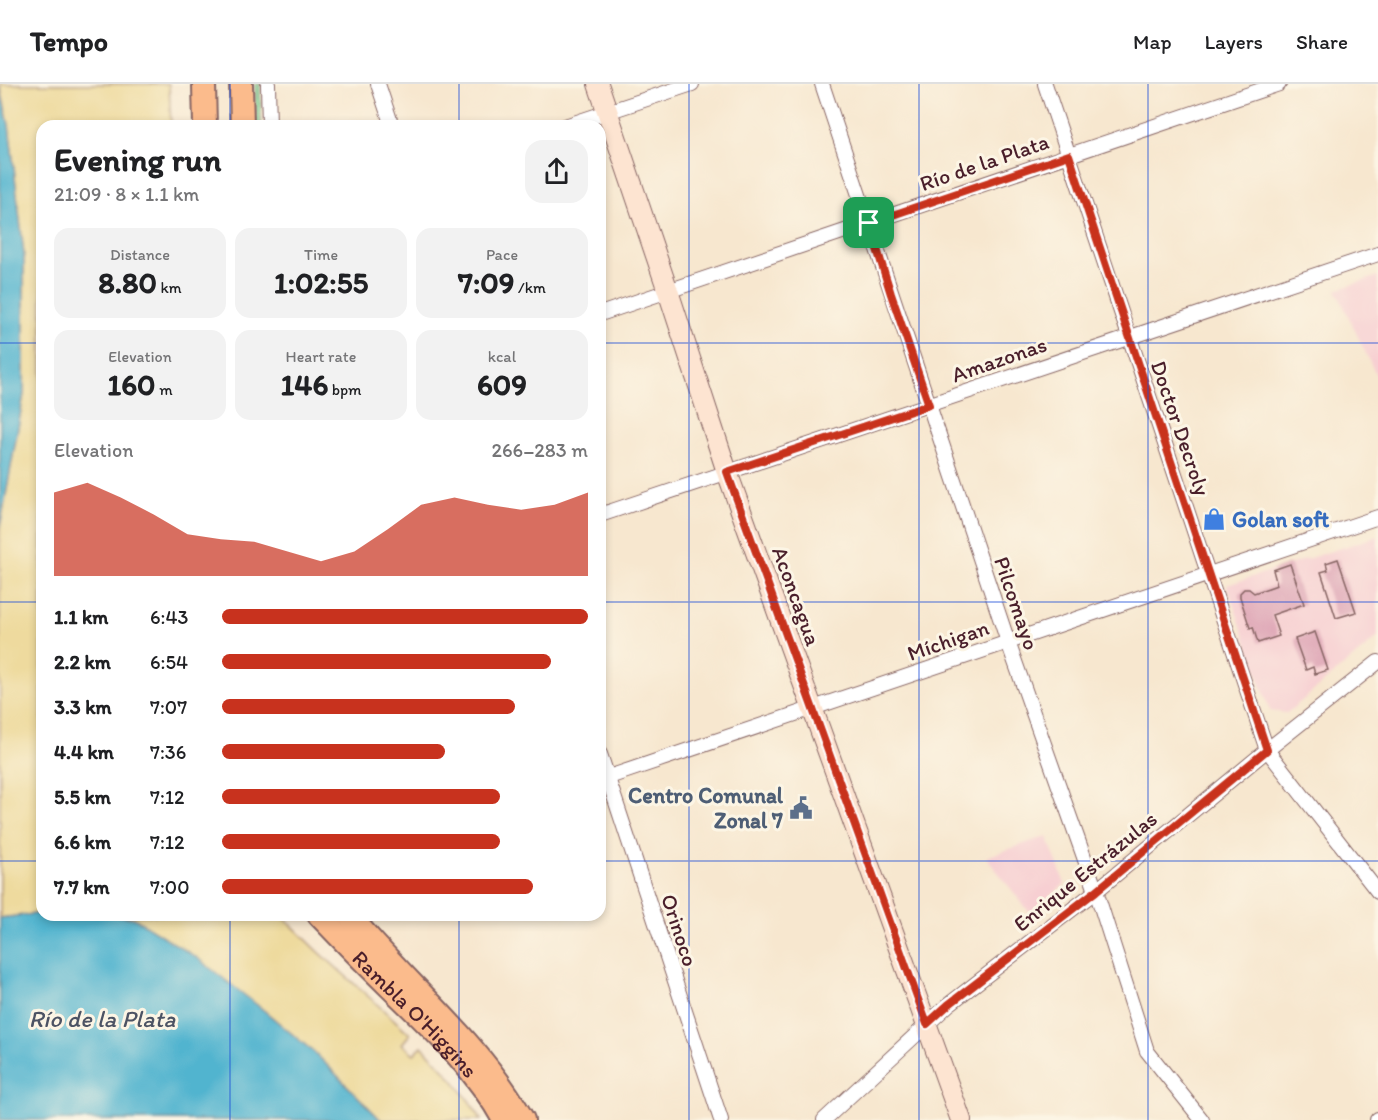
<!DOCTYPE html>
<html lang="en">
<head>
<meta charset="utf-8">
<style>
  body { margin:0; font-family:Itim,sans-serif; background:#f2f2f2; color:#202124; height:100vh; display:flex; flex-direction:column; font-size:22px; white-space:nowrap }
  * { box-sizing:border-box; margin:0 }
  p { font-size:20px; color:#757577 }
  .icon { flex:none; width:33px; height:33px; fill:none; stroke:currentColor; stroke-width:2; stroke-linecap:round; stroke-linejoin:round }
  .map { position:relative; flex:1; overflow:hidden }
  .sheet { position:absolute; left:36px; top:36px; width:570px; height:801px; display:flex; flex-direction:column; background:#fff; border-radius:18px; box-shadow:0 3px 9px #0003 }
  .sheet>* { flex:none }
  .pin { position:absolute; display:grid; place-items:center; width:51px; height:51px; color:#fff; margin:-26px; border-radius:12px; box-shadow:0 3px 9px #0006 }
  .round { display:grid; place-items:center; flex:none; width:63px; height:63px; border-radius:18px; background:#f2f2f2 }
  .summary { display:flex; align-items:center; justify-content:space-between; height:102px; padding:0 18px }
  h1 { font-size:33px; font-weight:700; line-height:45px }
  .metrics { display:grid; grid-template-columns:repeat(3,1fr); gap:9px; height:102px; padding:6px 18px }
  .metrics div { display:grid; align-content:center; border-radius:15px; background:#f2f2f2; text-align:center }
  .metrics b { font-size:30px; font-weight:700 }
  .metrics small { font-size:16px; font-weight:400 }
  .metrics p { font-size:16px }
  .chart { height:168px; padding:12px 18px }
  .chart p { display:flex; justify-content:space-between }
  .chart svg { width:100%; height:108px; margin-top:6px; fill:#c8321e; opacity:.7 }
  ul { padding:0 18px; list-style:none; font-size:20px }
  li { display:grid; grid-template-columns:96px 72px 1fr; align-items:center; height:45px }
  li i { height:15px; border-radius:8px; background:#c8321e }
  header { display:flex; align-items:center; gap:36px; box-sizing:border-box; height:84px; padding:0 30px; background:#fff; border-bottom:2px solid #e0e0e0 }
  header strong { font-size:28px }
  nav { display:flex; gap:33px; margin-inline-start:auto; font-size:21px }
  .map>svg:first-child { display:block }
  .built { fill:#f7cfd2 }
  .green { fill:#88dc9e; stroke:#697e64; stroke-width:1.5 }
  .sand { fill:#eeda9e; stroke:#9c7c64; stroke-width:1.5 }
  .water { fill:#51b4cf; stroke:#4e6a7d; stroke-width:1.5 }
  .building { fill:#dea4b5 }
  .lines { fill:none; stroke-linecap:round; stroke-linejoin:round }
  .street-casing { stroke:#876564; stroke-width:16 }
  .secondary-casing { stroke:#876564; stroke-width:22 }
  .primary-casing { stroke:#876564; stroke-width:26 }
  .street { stroke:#fff; stroke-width:14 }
  .secondary { stroke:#fde4d1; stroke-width:20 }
  .primary { stroke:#fbbb8c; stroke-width:22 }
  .route-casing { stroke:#fff; stroke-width:12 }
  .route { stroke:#c8321e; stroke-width:8 }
  .grid { fill:none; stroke:#1d4ed8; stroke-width:1.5; stroke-opacity:0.55 }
  .labels { text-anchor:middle; stroke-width:6; stroke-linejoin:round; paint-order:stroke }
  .street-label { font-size:22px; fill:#4a1f2b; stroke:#fcf5e5 }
  .shop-label { font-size:22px; font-weight:bold; fill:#366cbe; stroke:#fcf5e5; text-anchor:start }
  .service-label { font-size:22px; font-weight:bold; fill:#4e5e75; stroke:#fcf5e5; text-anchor:end }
  .water-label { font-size:24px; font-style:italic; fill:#4c5364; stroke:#fcf5e5 }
</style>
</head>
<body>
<header>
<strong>Tempo</strong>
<nav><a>Map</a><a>Layers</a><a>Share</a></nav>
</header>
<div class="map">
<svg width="1378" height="1036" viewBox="0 0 1378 1036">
  <rect width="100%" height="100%" fill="#fcf5e5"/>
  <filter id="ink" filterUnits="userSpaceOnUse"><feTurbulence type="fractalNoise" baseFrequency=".0167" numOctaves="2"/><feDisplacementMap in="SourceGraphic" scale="12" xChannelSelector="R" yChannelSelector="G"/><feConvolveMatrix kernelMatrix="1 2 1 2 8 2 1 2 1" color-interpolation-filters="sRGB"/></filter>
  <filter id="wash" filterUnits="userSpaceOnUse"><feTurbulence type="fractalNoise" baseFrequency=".008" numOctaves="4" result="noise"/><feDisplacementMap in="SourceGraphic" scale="24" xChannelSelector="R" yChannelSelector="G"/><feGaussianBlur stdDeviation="1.35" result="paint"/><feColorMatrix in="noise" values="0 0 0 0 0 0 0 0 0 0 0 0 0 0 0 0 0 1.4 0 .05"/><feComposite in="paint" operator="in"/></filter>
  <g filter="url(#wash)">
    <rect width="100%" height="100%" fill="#f7e7cf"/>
    <g class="built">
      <polygon points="1378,192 1378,295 1336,206"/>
      <polygon points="1378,452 1378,553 1287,629 1270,627 1227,501"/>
      <polygon points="1047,752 1065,800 1030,829 986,773"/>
    </g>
    <polygon class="green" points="255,0 260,0 261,42 256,42"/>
    <g class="sand">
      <polygon points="0,0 169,0 171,42 42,42 42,829 0,834 0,444 24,310 24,171 9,41"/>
      <path d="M112,831H281L319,868L410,950L402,960L414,970L422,962C444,984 465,1009 482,1036H381L316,970L261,924L134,834Z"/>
    </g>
    <g class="water">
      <polygon points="0,4 9,41 24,171 24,310 0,444"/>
      <polygon points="42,829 42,831 112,831 134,834 196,873 261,924 316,970 381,1036 0,1036 0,834"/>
    </g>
    <g id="blocks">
      <g class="building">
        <polygon points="1338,475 1356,528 1336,534 1321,488 1328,486 1326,479"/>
        <polygon points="1290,480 1304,520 1272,531 1279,552 1258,559 1253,543 1250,544 1240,513 1240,509 1244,505 1249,505 1254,509 1277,501 1273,486"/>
        <polygon points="1315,548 1328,586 1315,590 1313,583 1306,586 1295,555"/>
      </g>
    </g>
  </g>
  <g filter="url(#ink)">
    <use href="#blocks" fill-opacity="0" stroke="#876564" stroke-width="1.5"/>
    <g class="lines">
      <g class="street-casing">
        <g id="street">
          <polyline points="268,0 269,42"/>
          <polyline points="378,0 392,42"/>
          <polyline points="822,0 1008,558 1096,807 1147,967 1202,1036"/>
          <polyline points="1045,0 1267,666 1378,808"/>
          <polyline points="565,42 692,0"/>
          <polyline points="600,230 1279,0"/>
          <polyline points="600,431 1378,170"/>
          <polyline points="600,670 721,1036"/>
          <polyline points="600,696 1378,433"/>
          <polyline points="824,1036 948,921 1096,807 1267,666 1378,578"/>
          <polyline points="1377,1036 1378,1035"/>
        </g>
      </g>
      <g class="secondary-casing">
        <polyline id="secondary" points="598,0 668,207 727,388 961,1036"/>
      </g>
      <g class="primary-casing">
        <g id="primary">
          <polyline points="204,0 205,42"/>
          <polyline points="241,0 242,42"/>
          <path id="s1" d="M319,831C341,854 364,878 387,900C430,942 475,983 504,1036"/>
          <path d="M349,831C406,900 478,957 523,1036"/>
        </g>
      </g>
      <use href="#street" class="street"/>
      <use href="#secondary" class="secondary"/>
      <use href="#primary" class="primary"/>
    </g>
  </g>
  <g class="lines" filter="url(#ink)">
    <g class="route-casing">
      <polygon id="route" points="1069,71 1267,666 1096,807 948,921 927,940 727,388 929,321 891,210 869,139"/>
    </g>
    <use href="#route" class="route"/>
  </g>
  <path class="grid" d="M230,0V42M459,0V42M689,0V1036M919,0V1036M1148,0V1036M0,259H42M600,259H1378M0,518H42M600,518H1378M0,777H42M600,777H1378M230,831V1036M459,831V1036"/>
  <defs>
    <g id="shop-bare" transform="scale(1.8)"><path d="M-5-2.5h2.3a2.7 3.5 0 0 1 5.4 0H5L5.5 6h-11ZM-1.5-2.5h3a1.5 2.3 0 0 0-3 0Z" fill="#3f7fe0" stroke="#fcf5e5" stroke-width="2.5" paint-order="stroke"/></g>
    <g id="civic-bare" transform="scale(1.8)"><path d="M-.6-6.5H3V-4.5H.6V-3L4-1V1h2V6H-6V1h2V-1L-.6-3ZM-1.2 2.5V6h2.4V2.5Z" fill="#5c6f8a" stroke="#fcf5e5" stroke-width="2.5" paint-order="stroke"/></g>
  </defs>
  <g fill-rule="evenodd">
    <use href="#shop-bare" x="1214" y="435"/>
    <use href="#civic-bare" x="801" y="724"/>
  </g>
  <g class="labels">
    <g class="street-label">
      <text transform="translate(984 78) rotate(-19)" y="8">Río de la Plata</text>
      <text transform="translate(999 275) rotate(-19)" y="8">Amazonas</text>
      <text transform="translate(1181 344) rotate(71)" y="8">Doctor Decroly</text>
      <text transform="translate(797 512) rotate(70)" y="8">Aconcagua</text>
      <text transform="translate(1017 519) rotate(71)" y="8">Pilcomayo</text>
      <text transform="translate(948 556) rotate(-19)" y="8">Míchigan</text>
      <text transform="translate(1085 787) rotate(-39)" y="8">Enrique Estrázulas</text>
      <text transform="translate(680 846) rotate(72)" y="8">Orinoco</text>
      <text dy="8" stroke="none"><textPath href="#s1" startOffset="138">Rambla O'Higgins</textPath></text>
    </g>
    <g class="shop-label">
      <text x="1232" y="443">Golan soft</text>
    </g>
    <g class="service-label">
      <text x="783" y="719">Centro Comunal<tspan x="783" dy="25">Zonal 7</tspan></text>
    </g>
    <g class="water-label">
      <text x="102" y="943">Río de la Plata</text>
    </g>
  </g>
</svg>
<div class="pin" style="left:869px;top:139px;background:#1e9e55"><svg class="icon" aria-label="arrive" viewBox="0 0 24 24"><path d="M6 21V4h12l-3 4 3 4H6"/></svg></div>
<section class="sheet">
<div class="summary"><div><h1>Evening run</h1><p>21:09 · 8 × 1.1 km</p></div><a class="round"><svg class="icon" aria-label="share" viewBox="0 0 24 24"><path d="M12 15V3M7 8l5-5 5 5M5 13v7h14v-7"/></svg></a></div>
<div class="metrics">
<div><p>Distance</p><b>8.80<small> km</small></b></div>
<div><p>Time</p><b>1:02:55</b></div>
<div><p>Pace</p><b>7:09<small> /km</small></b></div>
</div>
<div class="metrics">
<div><p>Elevation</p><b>160<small> m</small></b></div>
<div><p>Heart rate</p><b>146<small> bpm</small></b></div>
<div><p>kcal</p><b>609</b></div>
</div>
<div class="chart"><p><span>Elevation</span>266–283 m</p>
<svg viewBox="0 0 160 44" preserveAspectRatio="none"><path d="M0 44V10L10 6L20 12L30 19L40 27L50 29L60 30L70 34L80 38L90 34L100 25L110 15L120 12L130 15L140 17L150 15L160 10V44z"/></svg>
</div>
<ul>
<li><b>1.1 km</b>6:43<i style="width:100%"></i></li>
<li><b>2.2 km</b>6:54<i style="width:90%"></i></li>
<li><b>3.3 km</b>7:07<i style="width:80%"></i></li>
<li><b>4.4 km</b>7:36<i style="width:61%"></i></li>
<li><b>5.5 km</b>7:12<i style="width:76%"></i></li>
<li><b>6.6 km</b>7:12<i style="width:76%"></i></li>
<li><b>7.7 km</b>7:00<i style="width:85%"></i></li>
</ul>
</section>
</div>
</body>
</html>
